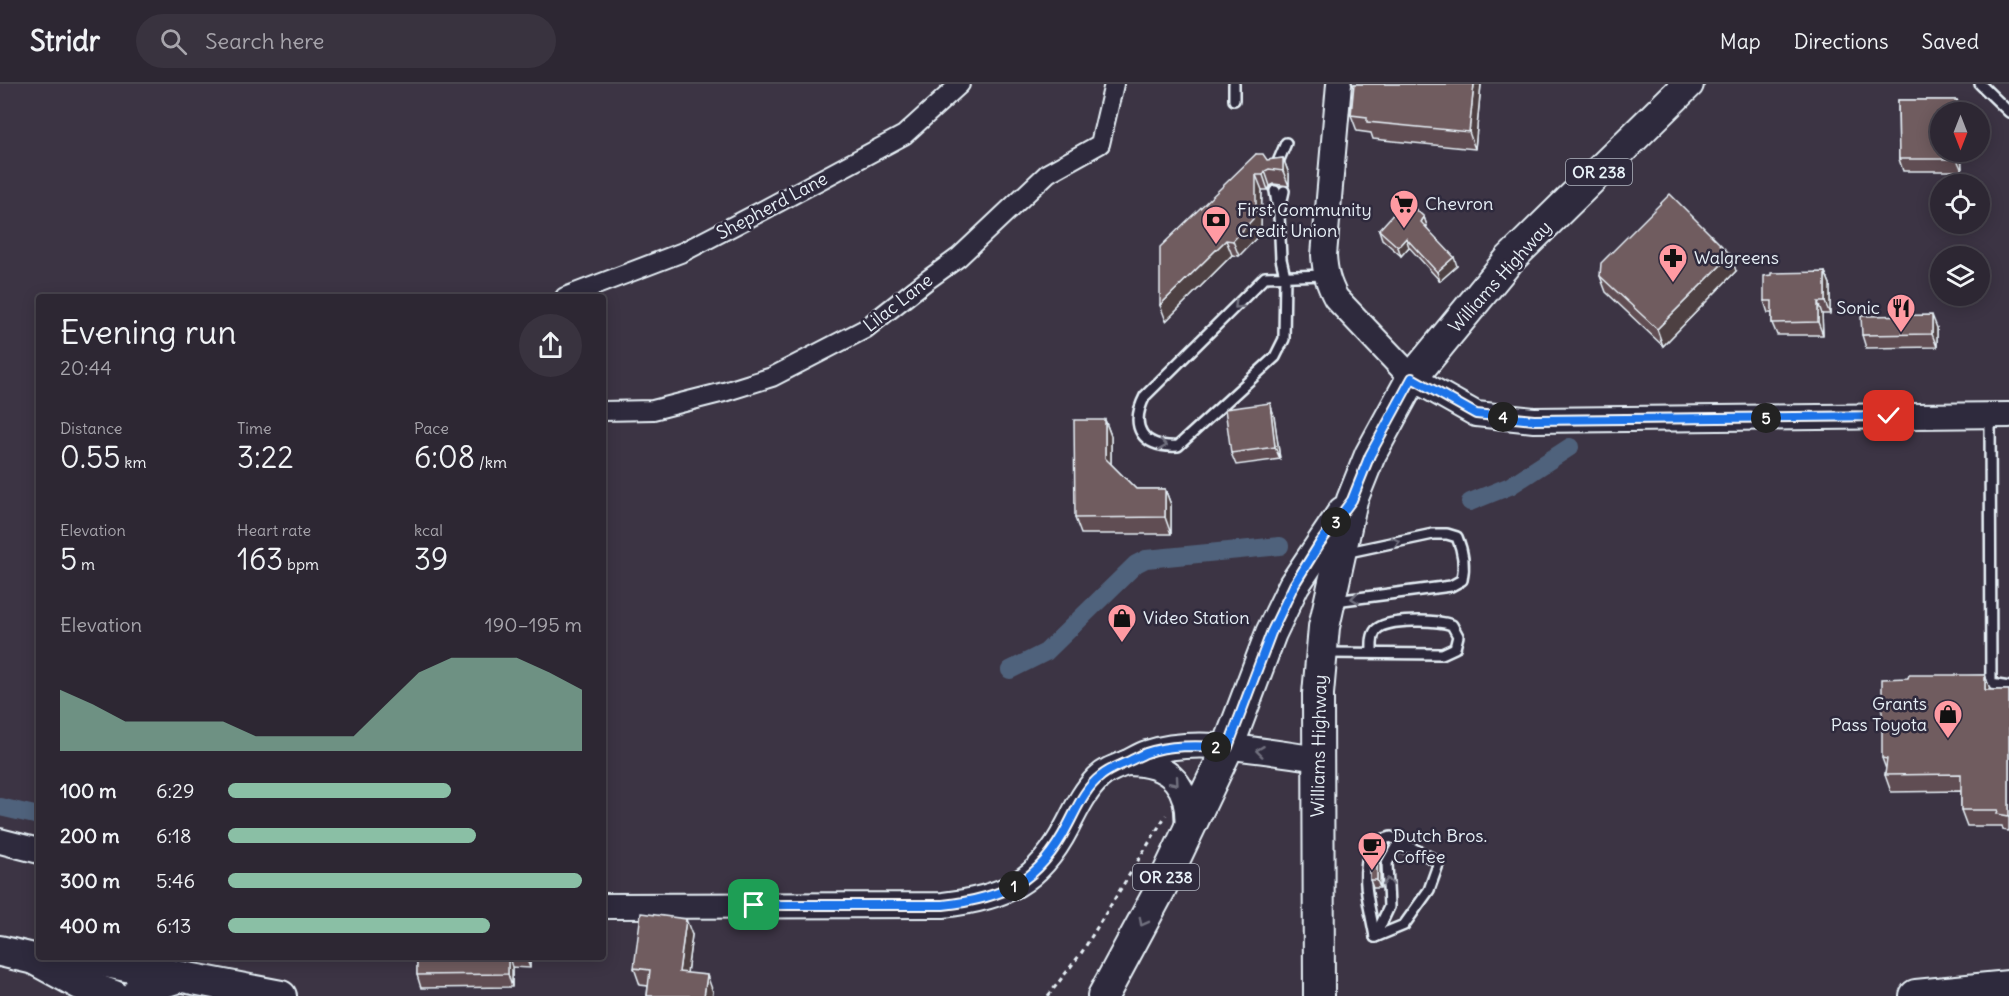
<!DOCTYPE html>
<html lang="en">
<head>
<meta charset="utf-8">
<style>
  body { margin:0; font-family:Delius,sans-serif; background:#39333f; color:#f1f3f6; height:100vh; display:flex; flex-direction:column; font-size:22px; white-space:nowrap }
  * { box-sizing:border-box; margin:0 }
  p { font-size:20px; color:#a7a5ac }
  .icon { flex:none; width:33px; height:33px; fill:none; stroke:currentColor; stroke-width:2; stroke-linecap:round; stroke-linejoin:round }
  .map { position:relative; flex:1; overflow:hidden }
  .details { position:absolute; left:36px; top:210px; width:570px; height:666px; display:flex; flex-direction:column; background:#2d2733; border-radius:6px; box-shadow:0 3px 15px #0003,0 0 0 2px #48444e }
  .details>* { flex:none }
  .needle { width:39px; rotate:180deg }
  .buttons { position:absolute; left:1930px; top:18px; display:grid; gap:12px }
  .buttons a { display:grid; place-items:center; width:60px; height:60px; border-radius:50%; background:#2d2733; box-shadow:0 3px 15px #0003,0 0 0 2px #48444e; font-size:30px }
  .pin { position:absolute; display:grid; place-items:center; width:51px; height:51px; color:#fff; margin:-26px; border-radius:12px; box-shadow:0 3px 9px #0006 }
  .km { position:absolute; width:30px; height:30px; margin:-15px; border-radius:50%; background:#222; color:#fff; font-size:16px; line-height:30px; text-align:center }
  .round { display:grid; place-items:center; flex:none; width:63px; height:63px; border-radius:32px; background:#39333f }
  .head { display:flex; align-items:center; justify-content:space-between; height:102px; padding:0 24px }
  h1 { font-size:33px; font-weight:600; line-height:45px }
  .metrics { display:grid; grid-template-columns:repeat(3,1fr); gap:9px; height:102px; padding:6px 24px }
  .metrics div { display:grid; align-content:center }
  .metrics b { font-size:30px; font-weight:600 }
  .metrics small { font-size:16px; font-weight:400 }
  .metrics p { font-size:16px }
  .chart { height:168px; padding:12px 24px }
  .chart p { display:flex; justify-content:space-between }
  .chart svg { width:100%; height:108px; margin-top:6px; fill:#8abfa5; opacity:.7 }
  ul { padding:0 24px; list-style:none; font-size:20px }
  li { display:grid; grid-template-columns:96px 72px 1fr; align-items:center; height:45px }
  li i { height:15px; border-radius:8px; background:#8abfa5 }
  header { display:flex; align-items:center; gap:36px; box-sizing:border-box; height:84px; padding:0 30px; background:#2d2733; border-bottom:2px solid #48444e }
  header strong { font-size:28px }
  nav { display:flex; gap:33px; margin-inline-start:auto; font-size:21px }
  .search { width:420px; height:54px; background:#39333f; display:flex; align-items:center; gap:15px; box-sizing:border-box; padding:0 21px; border-radius:33px; color:#a7a5ac; font-size:22px }
  .map>svg:first-child { display:block }
  .lines { fill:none; stroke-linecap:round; stroke-linejoin:round }
  .canal { stroke:#50627b; stroke-width:18 }
  .service-casing { stroke:#e8f1f8; stroke-width:14 }
  .minor-casing { stroke:#e8f1f8; stroke-width:22 }
  .tertiary-casing { stroke:#e8f1f8; stroke-width:28 }
  .primary-casing { stroke:#e8f1f8; stroke-width:34 }
  .trunk-casing { stroke:#e8f1f8; stroke-width:36 }
  .path { stroke:#e8f1f8; stroke-width:3; stroke-dasharray:4.5 4.5; stroke-linecap:butt }
  .service { stroke:#2f2a3d; stroke-width:9 }
  .minor { stroke:#2f2a3d; stroke-width:18 }
  .tertiary { stroke:#2f2a3d; stroke-width:24 }
  .primary { stroke:#2f2a3d; stroke-width:30 }
  .trunk { stroke:#2f2a3d; stroke-width:32 }
  .wall { fill:#604e52; stroke:#e8f1f8; stroke-width:1.5 }
  .shaded-wall { fill:#4e4042; stroke:#e8f1f8; stroke-width:1.5 }
  .building { fill:#705b5f; stroke:#e8f1f8; stroke-width:1.5 }
  .oneway { stroke:#70707e }
  .route-casing { stroke:#fff; stroke-width:12 }
  .route { stroke:#1a73e8; stroke-width:8 }
  .labels { text-anchor:middle; stroke-width:5; stroke-linejoin:round; paint-order:stroke }
  .shield { fill:#2f2a3d; stroke:#b0b5c0; stroke-width:1.5 }
  .shield-label { font-size:16px; font-weight:bold; fill:#e8f1f8 }
  .poi-label { font-size:18px; fill:#e8f1f8; stroke:#2f2a3d; text-anchor:start }
  .street-label { font-size:18px; fill:#e8f1f8; stroke:#2f2a3d }
</style>
</head>
<body>
<header>
<strong>Stridr</strong>
<div class="search"><svg class="icon" aria-label="search" viewBox="0 0 24 24"><circle cx="10" cy="10" r="6"/><path d="M15 15l6 6"/></svg>Search here</div>
<nav><a>Map</a><a>Directions</a><a>Saved</a></nav>
</header>
<div class="map">
<svg width="2009" height="912" viewBox="0 0 2009 912">
  <rect width="100%" height="100%" fill="#3c3444"/>
  <filter id="ink" filterUnits="userSpaceOnUse"><feTurbulence type="fractalNoise" baseFrequency=".0167" numOctaves="2"/><feDisplacementMap in="SourceGraphic" scale="12" xChannelSelector="R" yChannelSelector="G"/><feConvolveMatrix kernelMatrix="1 2 1 2 8 2 1 2 1" color-interpolation-filters="sRGB"/></filter>
  <g filter="url(#ink)">
    <g class="lines">
      <g class="canal">
        <polyline points="1470,418 1510,402 1570,363"/>
        <polyline points="1010,586 1046,568 1136,480 1146,475 1280,462"/>
        <polyline points="0,723 39,732"/>
      </g>
      <g class="service-casing">
        <g id="service">
          <polyline points="1980,0 2009,28"/>
          <polyline points="1234,16 1234,0"/>
          <polyline points="1275,85 1286,59"/>
          <path d="M1275,107L1279,131L1281,175L1285,192L1284,255L1275,273L1178,362C1142,364 1129,343 1145,312L1265,193L1325,191"/>
          <polyline points="1280,125 1284,107"/>
          <polyline points="1990,332 1991,600 2009,603"/>
          <path d="M1335,517L1451,502L1462,496C1465,482 1463,467 1457,453L1447,450H1433L1344,469"/>
          <path d="M1327,569L1442,570L1455,564L1458,552L1452,541C1438,536 1386,534 1376,546C1371,552 1372,561 1372,569"/>
          <path d="M1391,753L1439,778L1429,806L1404,841L1375,853C1369,819 1359,792 1372,759Z"/>
          <polyline points="1375,853 1389,823 1387,779 1396,763 1408,764"/>
        </g>
      </g>
      <g class="minor-casing">
        <g id="minor">
          <polyline points="565,213 683,168 760,128 904,51 960,0"/>
          <polyline points="603,327 653,326 724,308 772,293 865,245 926,197 959,173 1048,89 1100,60 1114,0"/>
        </g>
      </g>
      <g class="tertiary-casing">
        <g id="tertiary">
          <path d="M1339,0L1324,171C1325,188 1328,199 1336,214L1412,294L1476,330L1534,336L2009,331"/>
          <path d="M1126,679C1172,679 1191,703 1187,748"/>
          <polyline points="0,757 39,767"/>
          <path d="M603,822L943,821C1004,814 1038,799 1067,743C1076,726 1084,708 1098,694C1106,686 1116,683 1126,679C1133,676 1140,671 1147,669C1195,652 1268,668 1318,675"/>
        </g>
      </g>
      <g class="primary-casing">
        <g id="primary">
          <polyline points="0,867 34,875 80,900 114,912"/>
          <polyline points="34,875 85,874 281,912"/>
          <polyline points="136,912 139,906 176,894"/>
          <polyline points="1103,912 1160,806 1228,663 1271,549 1294,501 1343,428"/>
          <polyline points="1319,912 1318,610 1324,543 1352,416 1370,371 1412,294 1509,176 1688,0"/>
        </g>
      </g>
      <g class="trunk-casing">
        <polyline id="trunk" points="1916,912 2009,903"/>
      </g>
      <polyline class="path" points="1048,912 1082,868 1166,731"/>
      <use href="#service" class="service"/>
      <use href="#minor" class="minor"/>
      <use href="#tertiary" class="tertiary"/>
      <use href="#primary" class="primary"/>
      <use href="#trunk" class="trunk"/>
    </g>
    <g class="wall">
      <polygon points="1354,0 1481,0 1475,65 1373,55 1371,49 1357,47 1351,31"/>
      <polygon points="1898,16 1957,16 1962,28 1941,28 1941,68 1970,68 1961,68 1962,87 1903,87 1899,75"/>
      <polygon points="1256,70 1267,76 1283,74 1289,90 1289,102 1274,100 1270,102 1268,106 1262,106 1261,143 1259,145 1259,151 1239,172 1232,171 1166,237"/>
      <polygon points="1424,133 1427,142 1426,143 1457,182 1440,197 1409,163 1401,172 1382,155 1379,146"/>
      <polygon points="1736,187 1663,262 1606,208 1600,192"/>
      <polygon points="1825,188 1830,200 1830,230 1822,230 1823,251 1777,251 1772,239 1772,229 1768,229 1764,217"/>
      <polygon points="1937,244 1937,263 1866,264 1862,251"/>
      <polygon points="1270,319 1274,332 1280,375 1236,381 1231,369"/>
      <polygon points="1105,336 1111,352 1111,380 1136,405 1165,405 1171,421 1171,450 1081,450 1075,434"/>
      <polygon points="1985,591 1990,606 2009,606 2009,747 2003,746 2002,742 1967,742 1961,726 1961,707 1891,708 1885,691 1886,685 1882,674 1908,594"/>
      <polygon points="1380,781 1380,804 1373,804 1370,796"/>
      <polygon points="692,851 687,889 713,908 712,912 647,912 648,902 640,901 634,884"/>
      <polygon points="417,873 530,873 530,884 512,883 512,903 421,904 417,891"/>
    </g>
    <g class="shaded-wall">
      <polygon points="1474,0 1481,0 1475,65 1469,48"/>
      <polygon points="1957,16 1962,28 1957,28"/>
      <polygon points="1957,68 1961,68 1962,87 1957,75"/>
      <polygon points="1283,74 1289,90 1289,102 1283,87"/>
      <polygon points="1265,87 1270,102 1268,106 1263,91"/>
      <polygon points="1256,91 1262,106 1261,143 1259,145 1259,151 1239,172 1233,157"/>
      <polygon points="1424,133 1427,142 1424,146 1421,138"/>
      <polygon points="1406,154 1409,163 1401,172 1398,163"/>
      <polygon points="1226,156 1232,171 1166,237 1160,221"/>
      <polygon points="1731,171 1736,187 1663,262 1657,245"/>
      <polygon points="1454,173 1457,182 1440,197 1437,188"/>
      <polygon points="1825,188 1830,200 1830,230 1825,218"/>
      <polygon points="1818,218 1822,230 1823,251 1818,238"/>
      <polygon points="1932,231 1937,244 1937,263 1932,250"/>
      <polygon points="1270,319 1274,332 1280,375 1275,363"/>
      <polygon points="1105,336 1111,352 1111,391 1105,374"/>
      <polygon points="1165,405 1171,421 1171,450 1165,433"/>
      <polygon points="1985,591 1991,608 1985,606"/>
      <polygon points="1377,772 1380,781 1380,804 1377,796"/>
      <polygon points="686,835 692,851 685,904 679,888"/>
      <polygon points="508,873 509,873 512,883 512,903 508,890"/>
      <polygon points="526,873 530,873 530,884"/>
      <polygon points="707,891 713,908 712,912 704,912"/>
    </g>
    <g class="building">
      <polygon points="1354,0 1474,0 1469,48 1367,38 1367,33 1351,31"/>
      <polygon points="1898,16 1957,16 1957,28 1941,28 1941,68 1957,68 1957,75 1899,75"/>
      <polygon points="1256,70 1263,70 1267,76 1283,74 1283,87 1269,85 1265,87 1263,91 1256,91 1256,127 1253,130 1253,135 1233,157 1226,156 1160,221 1160,163"/>
      <polygon points="1670,110 1731,171 1657,245 1600,192 1601,179"/>
      <polygon points="1406,116 1424,133 1421,138 1454,173 1437,188 1406,154 1398,163 1379,146"/>
      <polygon points="1825,188 1825,218 1818,218 1818,238 1772,239 1772,217 1764,217 1764,192 1771,191 1771,189"/>
      <polygon points="1932,231 1932,250 1862,251 1861,232"/>
      <polygon points="1270,319 1275,363 1231,369 1225,325"/>
      <polygon points="1074,336 1105,336 1105,374 1136,405 1165,405 1165,433 1075,434"/>
      <polygon points="1909,591 1985,591 1985,606 2009,606 2009,732 1997,730 1998,726 1961,726 1961,690 1885,691 1887,675 1882,674 1882,595 1908,594"/>
      <rect x="1370" y="772" width="7" height="24"/>
      <polygon points="641,829 686,835 679,888 707,891 704,912 647,912 650,886 634,884"/>
      <polygon points="417,873 508,873 508,890 417,891"/>
    </g>
    <defs><path id="oneway-chevron" d="M-2-3.5L2.5 0L-2 3.5" fill="none" stroke-width="1.6" stroke-linecap="round" stroke-linejoin="round" transform="scale(1.5)"/></defs>
    <g class="oneway">
      <use href="#oneway-chevron" transform="translate(1238 221) rotate(135)"/>
      <use href="#oneway-chevron" transform="translate(1163 361) rotate(8)"/>
      <use href="#oneway-chevron" transform="translate(1396 458) rotate(-12)"/>
      <use href="#oneway-chevron" transform="translate(1355 514) rotate(173)"/>
      <use href="#oneway-chevron" transform="translate(1260 667) rotate(-173)"/>
      <use href="#oneway-chevron" transform="translate(1175 698) rotate(49)"/>
      <use href="#oneway-chevron" transform="translate(1388 798) rotate(-93)"/>
      <use href="#oneway-chevron" transform="translate(1143 838) rotate(118)"/>
    </g>
  </g>
  <g class="lines" filter="url(#ink)">
    <g class="route-casing">
      <path id="route" d="M754,821H943C1005,814 1039,798 1068,741C1077,724 1085,704 1101,692C1108,686 1116,683 1125,679C1132,676 1139,672 1146,669C1171,660 1202,662 1228,663L1271,549L1294,501L1320,459L1352,416L1370,371L1412,294L1476,330L1534,336L1889,332"/>
    </g>
    <use href="#route" class="route"/>
  </g>
  <defs>
    <g id="supermarket-pin" transform="scale(1.5)"><path d="M0 17L-7.5 6A9.5 9.5 0 1 1 7.5 6Z" fill="#ff9aa2" stroke="#2f2a3d"/><path d="M-6-5.5h2.5l.6 2H6L4.5 2H-2.5L-4.4-4H-6ZM-1.5 3.2a1.3 1.3 0 1 0 .1 0ZM3 3.2a1.3 1.3 0 1 0 .1 0Z" fill="#111"/></g>
    <g id="bank-pin" transform="scale(1.5)"><path d="M0 17L-7.5 6A9.5 9.5 0 1 1 7.5 6Z" fill="#ff9aa2" stroke="#2f2a3d"/><path d="M-6-4H6V4H-6ZM0-2.3a2.3 2.3 0 1 0 0 4.6a2.3 2.3 0 1 0 0-4.6Z" fill="#111"/></g>
    <g id="pharmacy-pin" transform="scale(1.5)"><path d="M0 17L-7.5 6A9.5 9.5 0 1 1 7.5 6Z" fill="#ff9aa2" stroke="#2f2a3d"/><path d="M-2-6h4v4h4v4h-4v4h-4v-4h-4v-4h4Z" fill="#111"/></g>
    <g id="restaurant-pin" transform="scale(1.5)"><path d="M0 17L-7.5 6A9.5 9.5 0 1 1 7.5 6Z" fill="#ff9aa2" stroke="#2f2a3d"/><path d="M-5-6h1v4h1v-4h1v4h1v-4h1v5L-1.5 .5V6h-2V.5L-5-1ZM5-6V6H3V1.5H1.5Q1.5-4 5-6Z" fill="#111"/></g>
    <g id="shop-pin" transform="scale(1.5)"><path d="M0 17L-7.5 6A9.5 9.5 0 1 1 7.5 6Z" fill="#ff9aa2" stroke="#2f2a3d"/><path d="M-5-2.5h2.3a2.7 3.5 0 0 1 5.4 0H5L5.5 6h-11ZM-1.5-2.5h3a1.5 2.3 0 0 0-3 0Z" fill="#111"/></g>
    <g id="cafe-pin" transform="scale(1.5)"><path d="M0 17L-7.5 6A9.5 9.5 0 1 1 7.5 6Z" fill="#ff9aa2" stroke="#2f2a3d"/><path d="M-5.5-4.5H6V0H3Q3 3.5 0 3.5H-2.5Q-5.5 3.5-5.5 0ZM3-3.2v2h1.7v-2ZM-6 4.5H4V6H-6Z" fill="#111"/></g>
  </defs>
  <g fill-rule="evenodd">
    <use href="#supermarket-pin" x="1404" y="120"/>
    <use href="#bank-pin" x="1216" y="136"/>
    <use href="#pharmacy-pin" x="1673" y="174"/>
    <use href="#restaurant-pin" x="1901" y="224"/>
    <use href="#shop-pin" x="1122" y="534"/>
    <use href="#shop-pin" x="1948" y="630"/>
    <use href="#cafe-pin" x="1372" y="762"/>
  </g>
  <g class="labels">
    <g class="shield">
      <rect x="1566" y="75" width="66" height="26" rx="4.5"/>
      <rect x="1133" y="780" width="66" height="26" rx="4.5"/>
    </g>
    <g class="shield-label">
      <text x="1599" y="94">OR 238</text>
      <text x="1166" y="799">OR 238</text>
    </g>
    <g class="poi-label">
      <text x="1425" y="126">Chevron</text>
      <text x="1237" y="132">First Community<tspan x="1237" dy="21">Credit Union</tspan></text>
      <text x="1694" y="180">Walgreens</text>
      <text x="1880" y="230" text-anchor="end">Sonic</text>
      <text x="1143" y="540">Video Station</text>
      <text x="1927" y="626" text-anchor="end">Grants<tspan x="1927" dy="21">Pass Toyota</tspan></text>
      <text x="1393" y="758">Dutch Bros.<tspan x="1393" dy="21">Coffee</tspan></text>
    </g>
    <g class="street-label">
      <text transform="translate(772 122) rotate(-28)" y="6">Shepherd Lane</text>
      <text transform="translate(1500 193) rotate(-48)" y="6">Williams Highway</text>
      <text transform="translate(898 219) rotate(-38)" y="6">Lilac Lane</text>
      <text transform="translate(1319 662) rotate(-89)" y="6">Williams Highway</text>
    </g>
  </g>
</svg>
<div class="buttons">
<a><svg class="needle" viewBox="-14 -14 28 28"><path d="M0-13l5 13h-10z" fill="#e53935"/><path d="M0 13l5-13h-10z" fill="#a7a5ac"/></svg></a>
<a><svg class="icon" aria-label="locate" viewBox="0 0 24 24"><circle cx="12" cy="12" r="6"/><path d="M12 2v4M12 18v4M2 12h4M18 12h4"/></svg></a>
<a><svg class="icon" aria-label="layers" viewBox="0 0 24 24"><path d="M12 4l9 5-9 5-9-5zM3 14l9 5 9-5"/></svg></a>
</div>
<div class="pin" style="left:754px;top:821px;background:#1e9e55"><svg class="icon" aria-label="arrive" viewBox="0 0 24 24"><path d="M6 21V4h12l-3 4 3 4H6"/></svg></div>
<div class="pin" style="left:1889px;top:332px;background:#d93025"><svg class="icon" aria-label="check" viewBox="0 0 24 24"><path d="M5 12l5 5 9-10"/></svg></div>
<b class="km" style="left:1014px;top:802px">1</b>
<b class="km" style="left:1216px;top:663px">2</b>
<b class="km" style="left:1336px;top:438px">3</b>
<b class="km" style="left:1503px;top:333px">4</b>
<b class="km" style="left:1766px;top:334px">5</b>
<section class="details">
<div class="head"><div><h1>Evening run</h1><p>20:44</p></div><a class="round"><svg class="icon" aria-label="share" viewBox="0 0 24 24"><path d="M12 15V3M7 8l5-5 5 5M5 13v7h14v-7"/></svg></a></div>
<div class="metrics">
<div><p>Distance</p><b>0.55<small> km</small></b></div>
<div><p>Time</p><b>3:22</b></div>
<div><p>Pace</p><b>6:08<small> /km</small></b></div>
</div>
<div class="metrics">
<div><p>Elevation</p><b>5<small> m</small></b></div>
<div><p>Heart rate</p><b>163<small> bpm</small></b></div>
<div><p>kcal</p><b>39</b></div>
</div>
<div class="chart"><p><span>Elevation</span>190–195 m</p>
<svg viewBox="0 0 160 44" preserveAspectRatio="none"><path d="M0 44V19L10 25L20 32L30 32L40 32L50 32L60 38L70 38L80 38L90 38L100 25L110 12L120 6L130 6L140 6L150 12L160 19V44z"/></svg>
</div>
<ul>
<li><b>100 m</b>6:29<i style="width:63%"></i></li>
<li><b>200 m</b>6:18<i style="width:70%"></i></li>
<li><b>300 m</b>5:46<i style="width:100%"></i></li>
<li><b>400 m</b>6:13<i style="width:74%"></i></li>
</ul>
</section>
</div>
</body>
</html>
